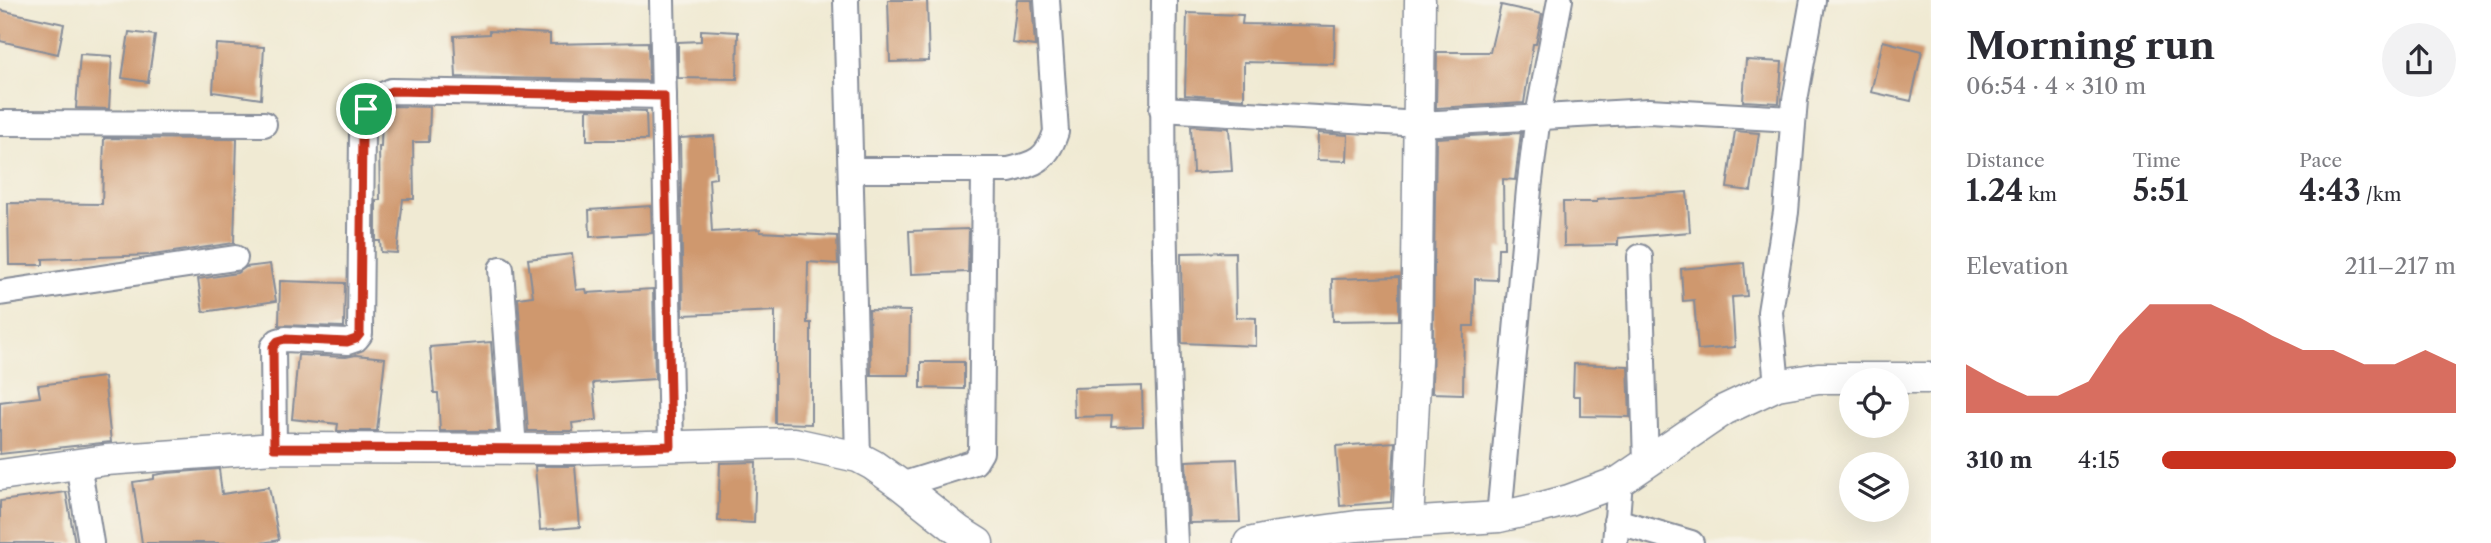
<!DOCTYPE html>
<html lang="en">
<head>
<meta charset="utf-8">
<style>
  body { margin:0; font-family:"Libre Caslon Text",serif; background:#f2f2f3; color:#2b2b33; height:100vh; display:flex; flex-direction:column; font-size:26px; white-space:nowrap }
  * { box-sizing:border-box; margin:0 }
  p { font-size:23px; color:#7c7c81 }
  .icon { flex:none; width:38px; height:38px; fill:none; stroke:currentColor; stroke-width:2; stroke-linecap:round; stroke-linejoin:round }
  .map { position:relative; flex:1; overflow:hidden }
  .details { display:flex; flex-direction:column; background:#fff; width:560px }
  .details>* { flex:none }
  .tools { position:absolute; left:1839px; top:368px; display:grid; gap:14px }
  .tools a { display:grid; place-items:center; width:70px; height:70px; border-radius:50%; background:#fff; box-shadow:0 7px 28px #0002; font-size:35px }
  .pin { position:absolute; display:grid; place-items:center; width:60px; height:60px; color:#fff; margin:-30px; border:4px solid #fff; border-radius:50%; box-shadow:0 2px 7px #0007 }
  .round { display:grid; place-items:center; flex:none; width:74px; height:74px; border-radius:37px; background:#f2f2f3 }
  .headline { display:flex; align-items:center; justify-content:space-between; height:119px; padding:0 35px }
  h1 { font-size:38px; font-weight:700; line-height:52px }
  .figures { display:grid; grid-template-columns:repeat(3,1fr); gap:10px; height:119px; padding:7px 35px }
  .figures div { display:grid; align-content:center }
  .figures b { font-size:30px; font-weight:700 }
  .figures small { font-size:19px; font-weight:400 }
  .figures p { font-size:19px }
  .chart { height:196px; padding:14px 35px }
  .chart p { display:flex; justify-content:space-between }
  .chart svg { width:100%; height:126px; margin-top:7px; fill:#c8321e; opacity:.7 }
  ul { padding:0 35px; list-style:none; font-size:23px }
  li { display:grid; grid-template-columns:112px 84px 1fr; align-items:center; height:52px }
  li i { height:18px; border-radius:9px; background:#c8321e }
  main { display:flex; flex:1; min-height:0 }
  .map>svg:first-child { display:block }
  .building { fill:#cf986e }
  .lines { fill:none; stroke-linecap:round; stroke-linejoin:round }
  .minor-casing { stroke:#868c98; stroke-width:28 }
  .tertiary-casing { stroke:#868c98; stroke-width:33 }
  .minor { stroke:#fff; stroke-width:24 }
  .tertiary { stroke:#fff; stroke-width:30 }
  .route-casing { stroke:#fff; stroke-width:14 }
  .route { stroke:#c8321e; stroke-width:9 }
</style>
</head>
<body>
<main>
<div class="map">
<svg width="1931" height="543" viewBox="0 0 1931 543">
  <rect width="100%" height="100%" fill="#f7f3e8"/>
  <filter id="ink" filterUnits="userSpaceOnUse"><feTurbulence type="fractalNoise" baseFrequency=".0143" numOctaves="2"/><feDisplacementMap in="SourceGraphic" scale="14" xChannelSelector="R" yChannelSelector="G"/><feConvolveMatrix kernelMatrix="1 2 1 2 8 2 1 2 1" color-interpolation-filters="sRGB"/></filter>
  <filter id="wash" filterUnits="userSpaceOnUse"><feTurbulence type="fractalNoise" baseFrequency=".00686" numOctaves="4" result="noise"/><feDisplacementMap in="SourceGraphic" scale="28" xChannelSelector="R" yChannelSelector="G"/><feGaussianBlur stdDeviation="1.57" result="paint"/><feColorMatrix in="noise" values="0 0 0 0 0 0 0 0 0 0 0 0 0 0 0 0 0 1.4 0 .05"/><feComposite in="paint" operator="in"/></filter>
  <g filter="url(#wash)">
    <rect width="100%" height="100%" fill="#f0ead3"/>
    <g id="blocks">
      <g class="building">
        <polygon points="888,0 927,0 929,61 890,62"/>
        <polygon points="1017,0 1032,0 1035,46 1012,43"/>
        <polygon points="1501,5 1542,14 1536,44 1533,44 1524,103 1436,108 1437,52 1490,52"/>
        <polygon points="0,10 64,24 58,54 0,41"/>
        <polygon points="1187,13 1243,15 1242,24 1335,26 1334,64 1244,62 1244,99 1185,95"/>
        <polygon points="701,30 738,32 737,79 678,78 678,42 701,41"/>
        <polygon points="489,31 550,34 550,44 648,42 649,81 456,77 454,36 489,34"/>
        <polygon points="129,32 155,35 148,82 122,78"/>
        <polygon points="1883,41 1922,51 1911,101 1871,92"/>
        <polygon points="216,44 264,47 261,99 213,92"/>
        <polygon points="80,54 112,56 109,109 76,108"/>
        <polygon points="1746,60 1782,62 1779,103 1743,101"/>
        <polygon points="394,106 430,107 429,142 413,142 414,199 403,199 397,253 381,252 380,241 376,241 376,200 380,200 379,147 381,147 382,114"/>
        <polygon points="587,109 646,111 647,140 587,140"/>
        <polygon points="1191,126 1229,128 1232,171 1193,173"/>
        <polygon points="1735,131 1759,133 1751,191 1727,188"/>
        <polygon points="1318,133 1348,135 1347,161 1317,160"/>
        <polygon points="1521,133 1515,180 1503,179 1504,248 1498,248 1497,280 1475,279 1474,326 1464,326 1463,394 1432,393 1436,138"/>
        <polygon points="714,136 716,178 709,179 712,232 760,229 760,232 837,236 838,264 808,262 807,323 811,323 811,424 775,423 775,311 683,315 680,138"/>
        <polygon points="104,138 237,139 234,243 153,255 43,259 43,265 9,265 8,203 102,204"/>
        <polygon points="1687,192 1690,232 1618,238 1618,245 1564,246 1563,202 1597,202 1597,199"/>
        <polygon points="651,206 652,233 590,237 589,210"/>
        <polygon points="969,229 968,272 911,274 909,231"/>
        <polygon points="1235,252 1236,317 1256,318 1256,346 1182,343 1181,253"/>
        <polygon points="572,254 576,290 586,289 587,293 653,289 655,379 593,383 597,420 572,423 573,431 528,431 518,298 533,296 528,259"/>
        <polygon points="1744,263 1747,296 1732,297 1735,347 1698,350 1694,300 1683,301 1681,269"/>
        <polygon points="270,264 276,301 203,312 198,279 237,273 246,267"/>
        <polygon points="1399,277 1399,320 1333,321 1332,279"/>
        <polygon points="280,281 345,283 344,327 279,325"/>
        <polygon points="869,310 910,311 909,375 871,375"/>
        <polygon points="491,342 498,431 440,431 438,393 434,393 430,347"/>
        <polygon points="298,355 346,357 356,355 385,358 377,431 337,431 338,424 292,419"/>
        <polygon points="921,362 964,362 964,389 921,388"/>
        <polygon points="1574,364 1628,366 1630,417 1580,416 1580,396 1573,396"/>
        <polygon points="104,377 111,442 0,454 0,402 40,397 38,385"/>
        <polygon points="1142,386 1143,426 1111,427 1112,416 1074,417 1073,388"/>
        <polygon points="1395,442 1391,502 1340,506 1336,446"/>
        <polygon points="1237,459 1240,522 1189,523 1186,461"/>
        <polygon points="756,462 754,523 718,521 720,463"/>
        <polygon points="535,466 575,466 580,527 540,530"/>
        <polygon points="219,469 222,494 269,487 279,540 262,543 142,543 133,482 154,479 154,475 167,473"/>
        <polygon points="66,492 75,543 0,543 0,501"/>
      </g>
    </g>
  </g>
  <g filter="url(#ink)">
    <use href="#blocks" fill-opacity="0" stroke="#868c98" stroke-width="2"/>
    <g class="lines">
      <g class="minor-casing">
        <g id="minor">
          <polyline points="662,0 671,446"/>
          <polyline points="846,0 858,457"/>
          <path d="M1164,0C1161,181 1167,362 1175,543"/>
          <polyline points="1162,109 1420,124 1649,111 1793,119"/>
          <polyline points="0,123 264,124"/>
          <path d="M851,170H1009C1035,164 1047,160 1056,132L1047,0"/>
          <polyline points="1640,257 1646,464"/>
          <polyline points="501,269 514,449"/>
          <polyline points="0,293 235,258"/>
          <polyline points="1777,385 1770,312 1786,212 1795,100 1813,0"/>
          <path d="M274,448L273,347L278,341L285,339L347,342L356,339L360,334L362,133C366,108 366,102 391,91L664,96"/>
          <polyline points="78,463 91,543"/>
          <polyline points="901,485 975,462 981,452 984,171"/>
          <polyline points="1499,517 1529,189 1538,116 1560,0"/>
          <polyline points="1616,521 1691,543"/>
          <polyline points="1615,543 1620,481"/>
        </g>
      </g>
      <g class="tertiary-casing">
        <g id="tertiary">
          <polyline points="0,475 106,460 274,448 576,449 794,443 858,457 873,465 901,485 959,531 978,543"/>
          <polyline points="1408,523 1416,361 1420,0"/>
          <polyline points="1249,543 1277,537 1357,526 1499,517 1539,508 1569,500 1620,481 1724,410 1777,385 1818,378 1931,378"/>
        </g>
      </g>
      <use href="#minor" class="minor"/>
      <use href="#tertiary" class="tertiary"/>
    </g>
  </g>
  <g class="lines" filter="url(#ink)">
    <g class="route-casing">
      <path id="route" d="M391,91L664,96L671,446L576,449L274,448L273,347L278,341L285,339L347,342L356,339L360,334L362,133C366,108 366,102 391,91Z"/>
    </g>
    <use href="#route" class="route"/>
  </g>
</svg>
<div class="tools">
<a><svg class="icon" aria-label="locate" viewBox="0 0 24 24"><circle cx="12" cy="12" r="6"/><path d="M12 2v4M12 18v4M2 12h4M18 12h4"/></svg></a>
<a><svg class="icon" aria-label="layers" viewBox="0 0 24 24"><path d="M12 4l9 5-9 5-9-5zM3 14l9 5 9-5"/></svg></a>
</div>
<div class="pin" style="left:366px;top:109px;background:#1e9e55"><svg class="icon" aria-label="arrive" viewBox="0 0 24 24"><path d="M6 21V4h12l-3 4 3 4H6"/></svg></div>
</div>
<section class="details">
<div class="headline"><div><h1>Morning run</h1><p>06:54 · 4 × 310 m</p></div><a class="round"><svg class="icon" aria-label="share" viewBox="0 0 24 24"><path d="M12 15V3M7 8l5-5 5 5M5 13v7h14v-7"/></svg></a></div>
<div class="figures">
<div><p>Distance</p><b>1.24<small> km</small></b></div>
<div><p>Time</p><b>5:51</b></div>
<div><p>Pace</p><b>4:43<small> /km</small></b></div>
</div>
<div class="chart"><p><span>Elevation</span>211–217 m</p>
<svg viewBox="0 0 160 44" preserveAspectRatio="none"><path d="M0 44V27L10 33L20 38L30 38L40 33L50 17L60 6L70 6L80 6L90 11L100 17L110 22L120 22L130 27L140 27L150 22L160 27V44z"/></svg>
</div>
<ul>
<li><b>310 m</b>4:15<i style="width:100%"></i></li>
</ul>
</section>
</main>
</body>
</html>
